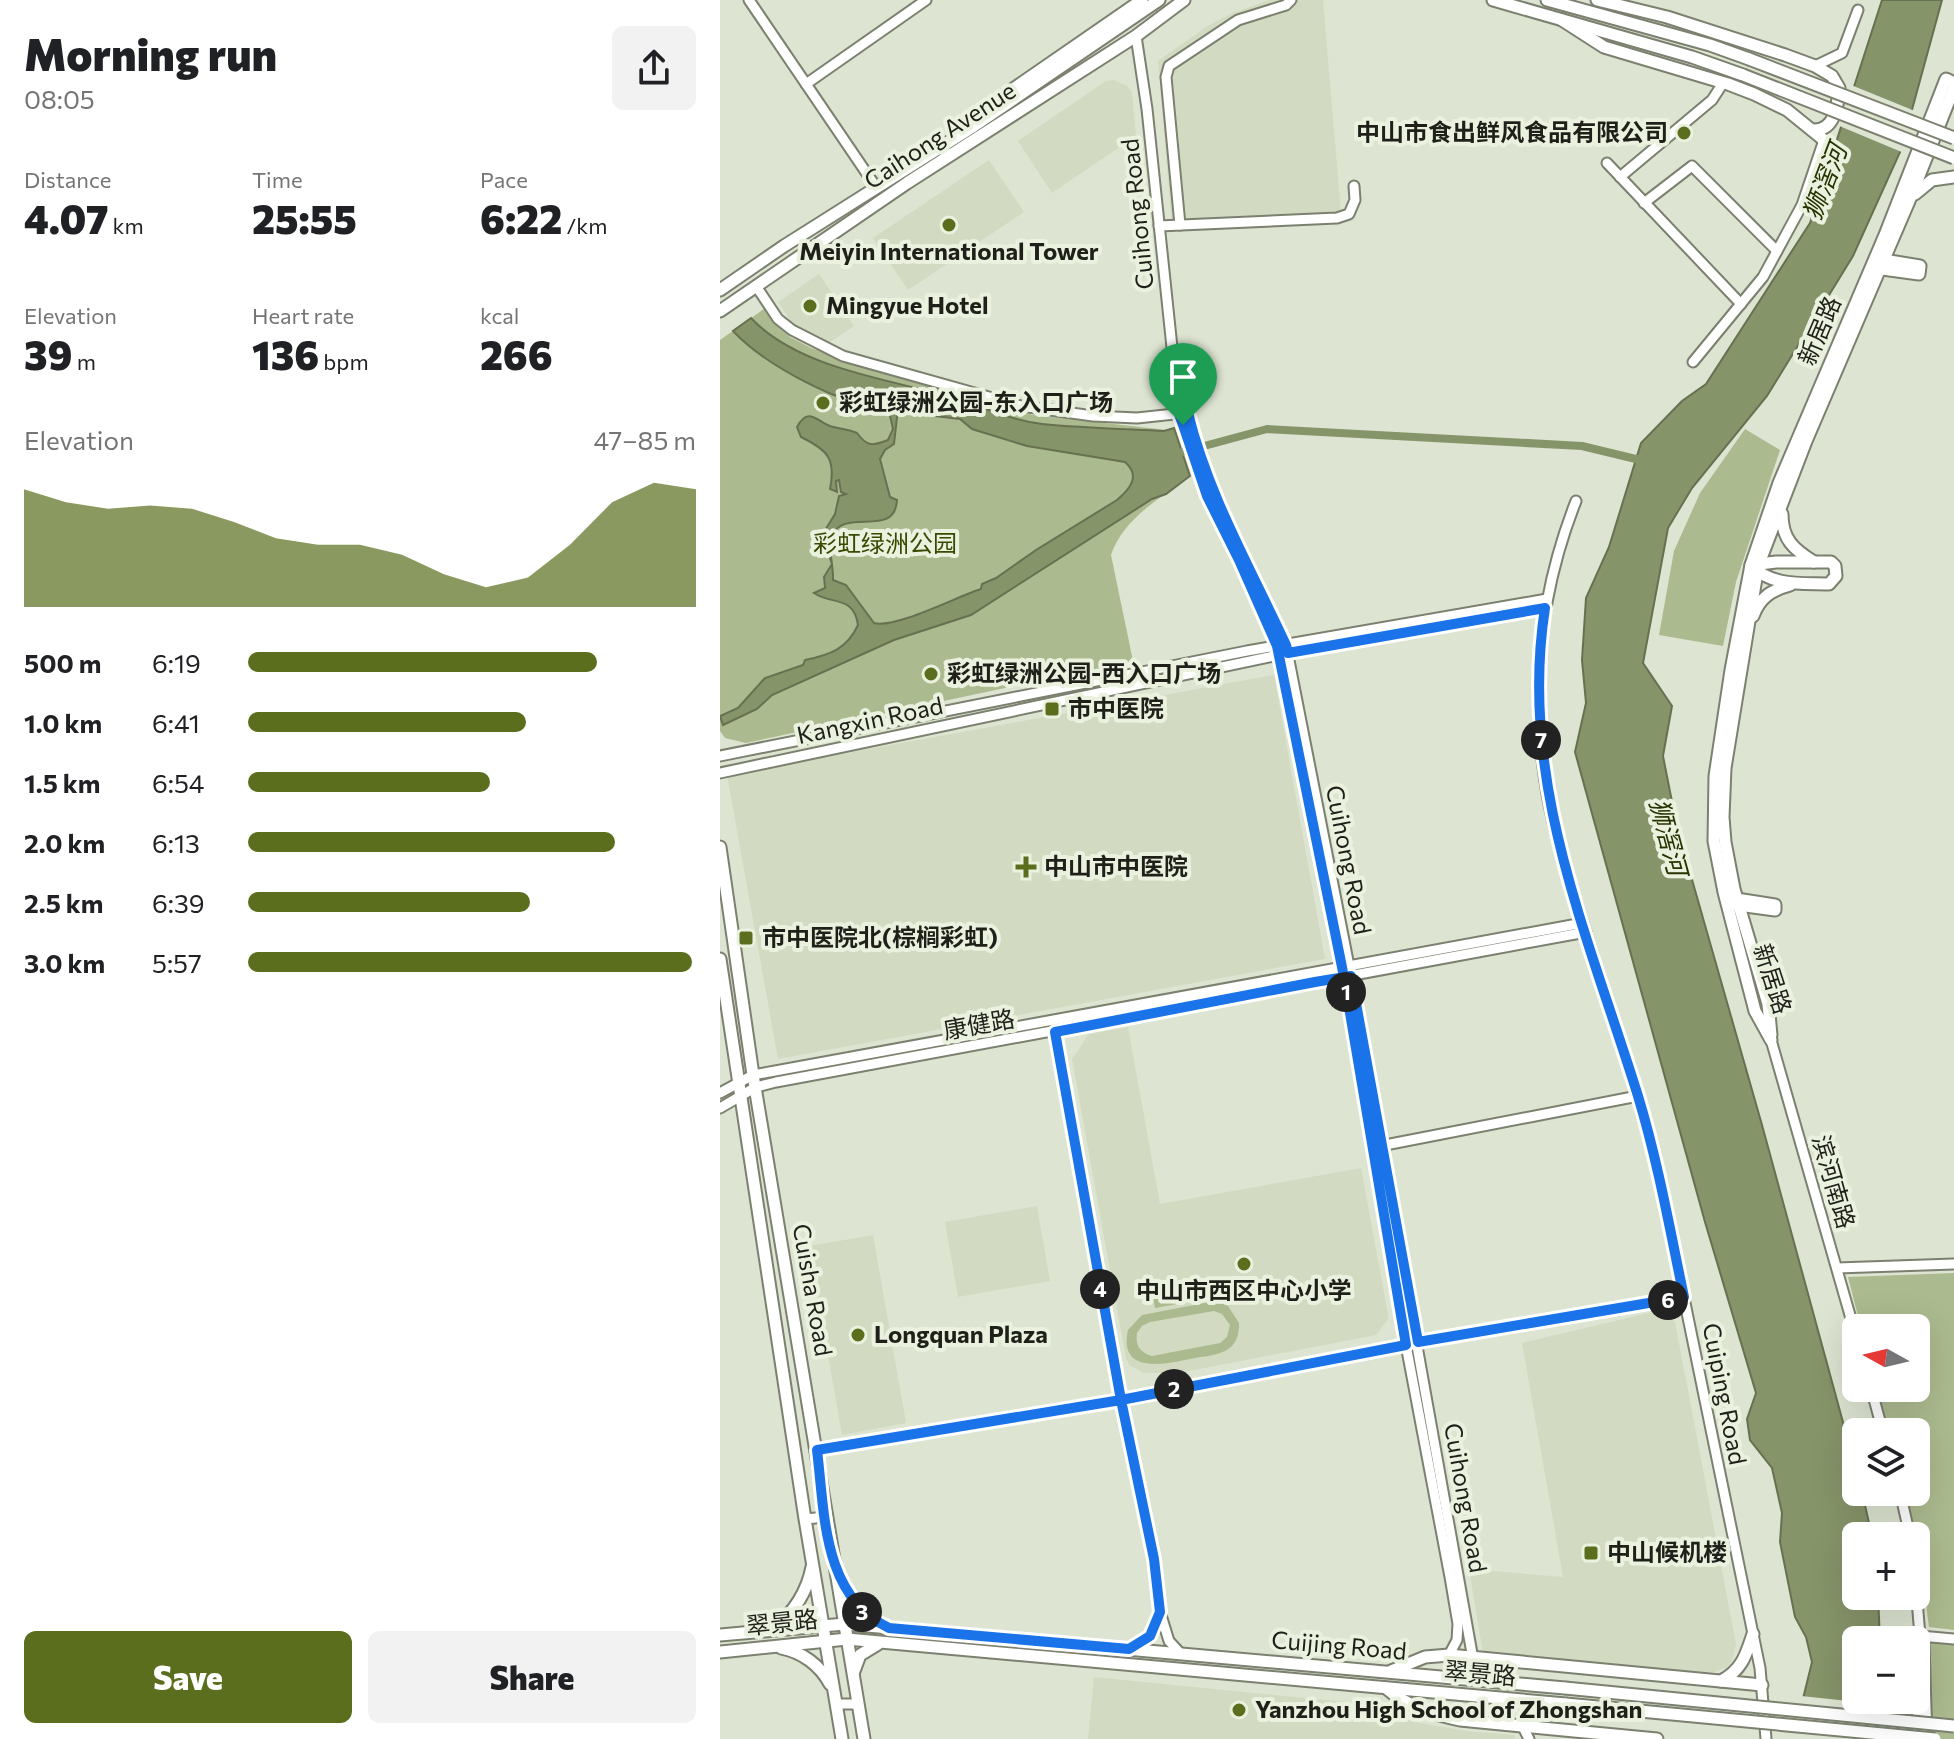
<!DOCTYPE html>
<html lang="en">
<head>
<meta charset="utf-8">
<style>
  body { margin:0; font-family:Commissioner,"Noto Sans SC",sans-serif; background:#f2f2f2; color:#202124; height:100vh; display:flex; flex-direction:column; font-size:30px; white-space:nowrap }
  * { box-sizing:border-box; margin:0 }
  p { font-size:26px; color:#757577 }
  .icon { flex:none; width:44px; height:44px; fill:none; stroke:currentColor; stroke-width:2; stroke-linecap:round; stroke-linejoin:round }
  .map { position:relative; flex:1; overflow:hidden }
  .sheet { display:flex; flex-direction:column; background:#fff; width:720px }
  .sheet>* { flex:none }
  .needle { width:52px; rotate:278deg }
  .controls { position:absolute; left:1122px; top:1314px; display:grid; gap:16px }
  .controls a { display:grid; place-items:center; width:88px; height:88px; border-radius:12px; background:#fff; box-shadow:0 8px 32px #0002; font-size:40px }
  .pin { position:absolute; display:grid; place-items:center; width:68px; height:68px; color:#fff; margin:-82px -34px; border-radius:50% 50% 50% 0; rotate:-45deg; box-shadow:0 0 8px #0007 }
  .pin .icon { rotate:45deg }
  .km { position:absolute; width:40px; height:40px; margin:-20px; border-radius:50%; background:#222; color:#fff; font-size:22px; line-height:40px; text-align:center }
  .round { display:grid; place-items:center; flex:none; width:84px; height:84px; border-radius:12px; background:#f2f2f2 }
  .headline { display:flex; align-items:center; justify-content:space-between; height:136px; padding:0 24px }
  h1 { font-size:44px; font-weight:800; line-height:60px }
  .figures { display:grid; grid-template-columns:repeat(3,1fr); gap:12px; height:136px; padding:8px 24px }
  .figures div { display:grid; align-content:center }
  .figures b { font-size:40px; font-weight:800 }
  .figures small { font-size:22px; font-weight:400 }
  .figures p { font-size:22px }
  .chart { height:224px; padding:16px 24px }
  .chart p { display:flex; justify-content:space-between }
  .chart svg { width:100%; height:144px; margin-top:8px; fill:#5a6e1d; opacity:.7 }
  .cta { display:flex; gap:16px; margin-top:auto; padding:16px 24px }
  .cta a { flex:1; height:92px; border-radius:12px; background:#5a6e1d; color:#fff; font-size:32px; font-weight:800; line-height:92px; text-align:center }
  .cta a+a { background:#f2f2f2; color:#202124 }
  ul { padding:0 24px; list-style:none; font-size:26px }
  li { display:grid; grid-template-columns:128px 96px 1fr; align-items:center; height:60px }
  li i { height:20px; border-radius:10px; background:#5a6e1d }
  main { display:flex; flex:1; min-height:0 }
  .map>svg:first-child { display:block }
  .built { fill:#d2dbc1 }
  .green { fill:#acba8f; fill-rule:evenodd }
  .water { fill:#869469; stroke:#677151; stroke-width:2; fill-rule:evenodd }
  .pier { fill:#dde4d1 }
  .lines { fill:none; stroke-linecap:round; stroke-linejoin:round }
  .canal { stroke:#869469; stroke-width:8 }
  .minor-casing { stroke:#7b806f; stroke-width:13 }
  .major-casing { stroke:#7b806f; stroke-width:15 }
  .minor { stroke:#fff; stroke-width:9 }
  .major { stroke:#fff; stroke-width:11 }
  .major-bridge-casing { stroke:#7b806f; stroke-width:15; stroke-linecap:butt }
  .major-bridge { stroke:#fff; stroke-width:11 }
  .route-casing { stroke:#fff; stroke-width:16 }
  .route { stroke:#1a73e8; stroke-width:10 }
  .poi-dot { fill:#5a6e1d; stroke:#eaf1de; stroke-width:3 }
  .labels { text-anchor:middle; stroke-width:8; stroke-linejoin:round; paint-order:stroke }
  .poi-label { font-size:24px; font-weight:bold; fill:#1e2019; stroke:#eaf1de; text-anchor:start }
  .street-label { font-size:24px; fill:#1e2019; stroke:#eaf1de }
  .park-label { font-size:24px; fill:#384900; stroke:#eaf1de }
  .water-label { font-size:26px; font-style:italic; fill:#273300; stroke:#eaf1de }
</style>
</head>
<body>
<main>
<section class="sheet">
<div class="headline"><div><h1>Morning run</h1><p>08:05</p></div><a class="round"><svg class="icon" aria-label="share" viewBox="0 0 24 24"><path d="M12 15V3M7 8l5-5 5 5M5 13v7h14v-7"/></svg></a></div>
<div class="figures">
<div><p>Distance</p><b>4.07<small> km</small></b></div>
<div><p>Time</p><b>25:55</b></div>
<div><p>Pace</p><b>6:22<small> /km</small></b></div>
</div>
<div class="figures">
<div><p>Elevation</p><b>39<small> m</small></b></div>
<div><p>Heart rate</p><b>136<small> bpm</small></b></div>
<div><p>kcal</p><b>266</b></div>
</div>
<div class="chart"><p><span>Elevation</span>47–85 m</p>
<svg viewBox="0 0 160 44" preserveAspectRatio="none"><path d="M0 44V8L10 12L20 14L30 13L40 14L50 18L60 23L70 25L80 25L90 28L100 34L110 38L120 35L130 25L140 12L150 6L160 8V44z"/></svg>
</div>
<ul>
<li><b>500 m</b>6:19<i style="width:78%"></i></li>
<li><b>1.0 km</b>6:41<i style="width:62%"></i></li>
<li><b>1.5 km</b>6:54<i style="width:54%"></i></li>
<li><b>2.0 km</b>6:13<i style="width:82%"></i></li>
<li><b>2.5 km</b>6:39<i style="width:63%"></i></li>
<li><b>3.0 km</b>5:57<i style="width:99%"></i></li>
</ul>
<div class="cta"><a>Save</a><a>Share</a></div>
</section>
<div class="map">
<svg width="1234" height="1739" viewBox="0 0 1234 1739">
  <rect width="100%" height="100%" fill="#dde4d1"/>
  <g class="built">
    <polygon points="549,0 603,0 621,213 452,227 438,61 486,27 512,13"/>
    <polygon points="394,80 407,86 412,92 416,136 332,193 298,141 386,81"/>
    <polygon points="269,160 304,212 188,290 153,238"/>
    <polygon points="99,274 134,326 110,342 73,325 58,302"/>
    <polygon points="554,675 605,959 58,1059 7,775"/>
    <polygon points="408,1027 440,1204 641,1168 668,1314 668,1319 656,1335 459,1373 424,1373 410,1366 406,1359 352,1059 369,1034"/>
    <polygon points="317,1206 330,1281 238,1297 225,1222"/>
    <polygon points="153,1235 186,1423 122,1435 89,1246"/>
    <polygon points="941,1310 955,1322 1016,1644 1012,1661 1007,1667 992,1673 763,1653 749,1569 843,1577 802,1343"/>
    <polygon points="374,1677 655,1705 700,1723 747,1731 795,1735 795,1739 368,1739"/>
  </g>
  <g class="green">
    <path d="M47,307L56,323L70,337L91,348L143,366L313,415L447,430L454,428L470,476C440,498 403,519 391,555L413,661L26,743L5,738L0,731V340Z"/>
    <polygon points="1025,429 1060,450 1016,582 1003,646 939,635 954,551 980,493"/>
    <polygon points="1234,1273 1234,1630 1209,1627 1196,1531 1185,1492 1196,1492 1196,1432 1169,1432 1157,1388 1196,1388 1196,1328 1141,1328 1128,1277"/>
    <polygon points="500,1279 503,1295 471,1301 468,1285"/>
    <polygon points="465,1286 468,1302 435,1308 432,1292"/>
    <path d="M495,1301L508,1306L519,1323C519,1332 518,1339 512,1346C502,1356 483,1356 470,1359C445,1364 398,1375 408,1330L422,1315ZM494,1311L502,1314L510,1325L507,1337L500,1343L432,1356C420,1353 415,1345 417,1333L422,1326L430,1322Z"/>
    <polygon points="1208,1641 1234,1645 1234,1739 1211,1739"/>
  </g>
  <g class="water">
    <polygon points="1162,0 1222,0 1181,150 1133,256 1047,396 972,488 948,528 923,663 952,706 943,756 957,827 1042,1125 1136,1470 1136,1492 1142,1492 1152,1536 1136,1536 1136,1596 1158,1596 1160,1640 1136,1640 1136,1700 1163,1700 1165,1739 1079,1715 1092,1662 1086,1637 1075,1617 1060,1542 1062,1513 1052,1468 1030,1440 1027,1419 1036,1393 985,1222 855,752 866,703 862,660 866,598 889,547 921,443 962,401 986,384 1090,223"/>
    <path d="M31,318C77,367 165,379 228,396C259,405 289,420 322,424C362,428 404,429 444,431L454,428L470,476L446,494L432,499L251,615L174,640L52,695L37,709L3,725L0,716L18,708L45,678L83,665L85,660C110,655 127,649 138,625C134,595 111,605 94,593L105,588L104,577L112,564L102,535L115,514L119,496L126,494L121,492L119,480L116,481L117,492L110,489C116,459 108,450 81,437L77,427C88,406 97,421 110,426C119,429 128,429 137,433C147,447 153,446 168,440L173,429L169,411C120,404 47,367 13,331ZM181,412L240,419L252,429L307,446L405,462C421,476 410,489 397,500L316,550L276,578L262,584L261,589C238,596 175,629 154,623L126,585L113,580C114,567 107,547 112,535C126,507 175,539 177,500L170,497L160,459L165,450L174,444L177,417Z"/>
  </g>
  <g class="pier">
    <polygon points="1131,85 1195,111 1184,153 1117,125"/>
    <polygon points="1081,1696 1167,1705 1169,1739 1079,1739 1075,1714"/>
  </g>
  <g class="lines">
    <polyline class="canal" points="462,452 547,429 862,446 924,461"/>
    <g class="minor-casing">
      <g id="minor">
        <polyline points="29,0 156,187"/>
        <polyline points="416,36 427,109 459,414 487,496 519,560 557,646 622,967 686,1345 730,1577 738,1624 737,1640 729,1655"/>
        <polyline points="1095,66 1122,53 1138,10"/>
        <polyline points="86,84 206,0"/>
        <polyline points="887,163 1021,304"/>
        <polyline points="900,177 992,100 1003,83"/>
        <polyline points="924,203 972,166 1057,251"/>
        <polyline points="460,225 446,77 449,66 518,20 566,5 571,0"/>
        <polyline points="439,226 617,218 629,214 635,200 634,186"/>
        <polyline points="36,286 58,319 72,330 123,356 301,406 373,416 417,418 464,413"/>
        <polyline points="973,362 1043,277 1082,205 1104,140"/>
        <polyline points="461,397 501,511"/>
        <path d="M856,501C819,595 810,695 827,794C835,838 850,881 863,923C890,1011 920,1097 941,1186L1040,1668L1046,1739"/>
        <polyline points="510,528 566,645 629,966 753,1659 757,1669 774,1682"/>
        <polyline points="0,756 527,651 827,599"/>
        <polyline points="0,773 568,653 825,608"/>
        <polyline points="335,1029 383,1305 434,1559 440,1612"/>
        <polyline points="1051,1040 1136,1336"/>
        <polyline points="0,1093 33,1075 863,923"/>
        <polyline points="0,1108 36,1087 56,1082 866,932"/>
        <polyline points="660,1146 918,1096"/>
        <polyline points="1117,1268 1234,1264"/>
        <polyline points="1151,1388 1163,1432"/>
        <polyline points="97,1450 370,1406 732,1336 964,1297"/>
        <polyline points="1180,1492 1190,1536"/>
        <polyline points="85,1519 106,1517"/>
        <polyline points="1196,1588 1200,1636 1204,1645 1207,1739"/>
        <polyline points="1200,1636 1234,1639"/>
        <path d="M409,1649C427,1640 434,1632 440,1612L449,1641L461,1654"/>
        <polyline points="1196,1665 1198,1739"/>
        <polyline points="116,1704 138,1704"/>
        <polyline points="803,1727 809,1739"/>
      </g>
    </g>
    <g class="major-casing">
      <g id="major">
        <polyline points="773,0 972,57 1023,75"/>
        <polyline points="827,0 990,45 1029,59"/>
        <path d="M877,0L947,17L1065,55L1095,66L1112,76L1119,88C1118,105 1115,132 1092,130"/>
        <polyline points="842,20 884,47 1008,84 1034,94 1067,110 1104,140"/>
        <polyline points="259,120 270,105 422,0"/>
        <polyline points="1195,194 1212,180 1234,177"/>
        <polyline points="1155,268 1199,274 1200,266 1158,259"/>
        <polyline points="0,290 64,246 254,126 439,0"/>
        <polyline points="0,311 187,183 416,36 464,0"/>
        <path d="M1062,514C1062,539 1073,549 1094,562"/>
        <path d="M1056,562H1111L1115,566L1116,576L1109,584C1081,583 1052,587 1031,565Z"/>
        <path d="M1033,616C1040,597 1052,590 1070,585"/>
        <polyline points="0,847 33,1075 144,1739"/>
        <polyline points="1010,898 1055,905 1055,910 1011,904"/>
        <polyline points="0,959 85,1519 122,1739"/>
        <polyline points="1051,1035 1048,1004 1014,889 1005,842 1003,817 1005,768 1038,566 1086,441 1189,201 1234,88"/>
        <polyline points="1051,1040 1035,1011 1004,892 994,841 995,776 1011,670 1031,565 1059,483 1165,235 1226,79 1234,83"/>
        <polyline points="121,1583 138,1608 165,1626"/>
        <path d="M54,1629C74,1612 87,1593 92,1567"/>
        <polyline points="0,1635 125,1624 845,1688"/>
        <path d="M61,1648C82,1652 100,1665 110,1684"/>
        <polyline points="0,1652 127,1639 846,1704"/>
        <polyline points="134,1671 140,1655 158,1644"/>
        <polyline points="671,1671 705,1657 729,1655 1042,1685"/>
        <path d="M1001,1681C1022,1670 1026,1655 1033,1634"/>
        <path d="M666,1688C688,1707 712,1714 740,1720L937,1739"/>
      </g>
    </g>
    <use href="#minor" class="minor"/>
    <use href="#major" class="major"/>
    <g class="major-bridge-casing">
      <g id="major-bridge">
        <polyline points="1029,59 1234,138"/>
        <polyline points="1023,75 1234,158"/>
        <polyline points="845,1688 1234,1726"/>
        <polyline points="846,1704 1215,1739"/>
      </g>
    </g>
    <use href="#major-bridge" class="major-bridge"/>
  </g>
  <g class="lines">
    <g class="route-casing">
      <path id="route" d="M463,425L487,496L519,560L557,646L622,967L629,1007L686,1345L401,1400L434,1559L440,1612L430,1636L409,1649L169,1628C102,1596 105,1514 97,1450L401,1400L335,1032L595,982L631,976L698,1342L964,1297C950,1230 938,1162 918,1096C868,935 798,781 825,608L568,653L566,645C531,569 488,495 468,413L459,414L463,425"/>
    </g>
    <use href="#route" class="route"/>
  </g>
  <g class="poi-dot">
    <circle cx="964" cy="133" r="8"/>
    <circle cx="229" cy="225" r="8"/>
    <circle cx="90" cy="306" r="8"/>
    <circle cx="103" cy="403" r="8"/>
    <circle cx="211" cy="674" r="8"/>
    <rect x="324" y="701" width="16" height="16" rx="4"/>
    <path d="M302 855h8v8h8v8h-8v8h-8v-8h-8v-8h8z"/>
    <rect x="18" y="930" width="16" height="16" rx="4"/>
    <circle cx="524" cy="1264" r="8"/>
    <circle cx="138" cy="1335" r="8"/>
    <rect x="863" y="1545" width="16" height="16" rx="4"/>
    <circle cx="519" cy="1710" r="8"/>
  </g>
  <g class="labels">
    <g class="poi-label">
      <text x="948" y="141" text-anchor="end">中山市食出鲜风食品有限公司</text>
      <text x="229" y="260" text-anchor="middle">Meiyin International Tower</text>
      <text x="106" y="314">Mingyue Hotel</text>
      <text x="119" y="411">彩虹绿洲公园-东入口广场</text>
      <text x="227" y="682">彩虹绿洲公园-西入口广场</text>
      <text x="348" y="717">市中医院</text>
      <text x="324" y="875">中山市中医院</text>
      <text x="42" y="946">市中医院北(棕榈彩虹)</text>
      <text x="524" y="1299" text-anchor="middle">中山市西区中心小学</text>
      <text x="154" y="1343">Longquan Plaza</text>
      <text x="887" y="1561">中山候机楼</text>
      <text x="535" y="1718">Yanzhou High School of Zhongshan</text>
    </g>
    <g class="street-label">
      <text transform="translate(220 136) rotate(-33)" y="8">Caihong Avenue</text>
      <text transform="translate(418 214) rotate(-96)" y="8">Cuihong Road</text>
      <text transform="translate(1100 331) rotate(-67)" y="8">新居路</text>
      <text transform="translate(150 721) rotate(-12)" y="8">Kangxin Road</text>
      <text transform="translate(628 860) rotate(79)" y="8">Cuihong Road</text>
      <text transform="translate(1052 979) rotate(72)" y="8">新居路</text>
      <text transform="translate(259 1025) rotate(-10)" y="8">康健路</text>
      <text transform="translate(1113 1182) rotate(74)" y="8">滨河南路</text>
      <text transform="translate(92 1290) rotate(80)" y="8">Cuisha Road</text>
      <text transform="translate(1004 1394) rotate(79)" y="8">Cuiping Road</text>
      <text transform="translate(745 1498) rotate(80)" y="8">Cuihong Road</text>
      <text transform="translate(62 1623) rotate(-6)" y="8">翠景路</text>
      <text transform="translate(619 1646) rotate(5)" y="8">Cuijing Road</text>
      <text transform="translate(760 1674) rotate(5)" y="8">翠景路</text>
    </g>
    <g class="park-label">
      <text x="165" y="552">彩虹绿洲公园</text>
    </g>
    <g class="water-label">
      <text transform="translate(1105 182) rotate(-69)" y="9">狮滘河</text>
      <text transform="translate(948 837) rotate(75)" y="9">狮滘河</text>
    </g>
  </g>
</svg>
<div class="controls">
<a><svg class="needle" viewBox="-14 -14 28 28"><path d="M0-13l5 13h-10z" fill="#e53935"/><path d="M0 13l5-13h-10z" fill="#757577"/></svg></a>
<a><svg class="icon" aria-label="layers" viewBox="0 0 24 24"><path d="M12 4l9 5-9 5-9-5zM3 14l9 5 9-5"/></svg></a>
<a>+</a>
<a>−</a>
</div>
<div class="pin" style="left:463px;top:425px;background:#1e9e55"><svg class="icon" aria-label="arrive" viewBox="0 0 24 24"><path d="M6 21V4h12l-3 4 3 4H6"/></svg></div>
<b class="km" style="left:626px;top:992px">1</b>
<b class="km" style="left:454px;top:1389px">2</b>
<b class="km" style="left:142px;top:1612px">3</b>
<b class="km" style="left:380px;top:1289px">4</b>
<b class="km" style="left:948px;top:1300px">6</b>
<b class="km" style="left:821px;top:740px">7</b>
</div>
</main>
</body>
</html>
